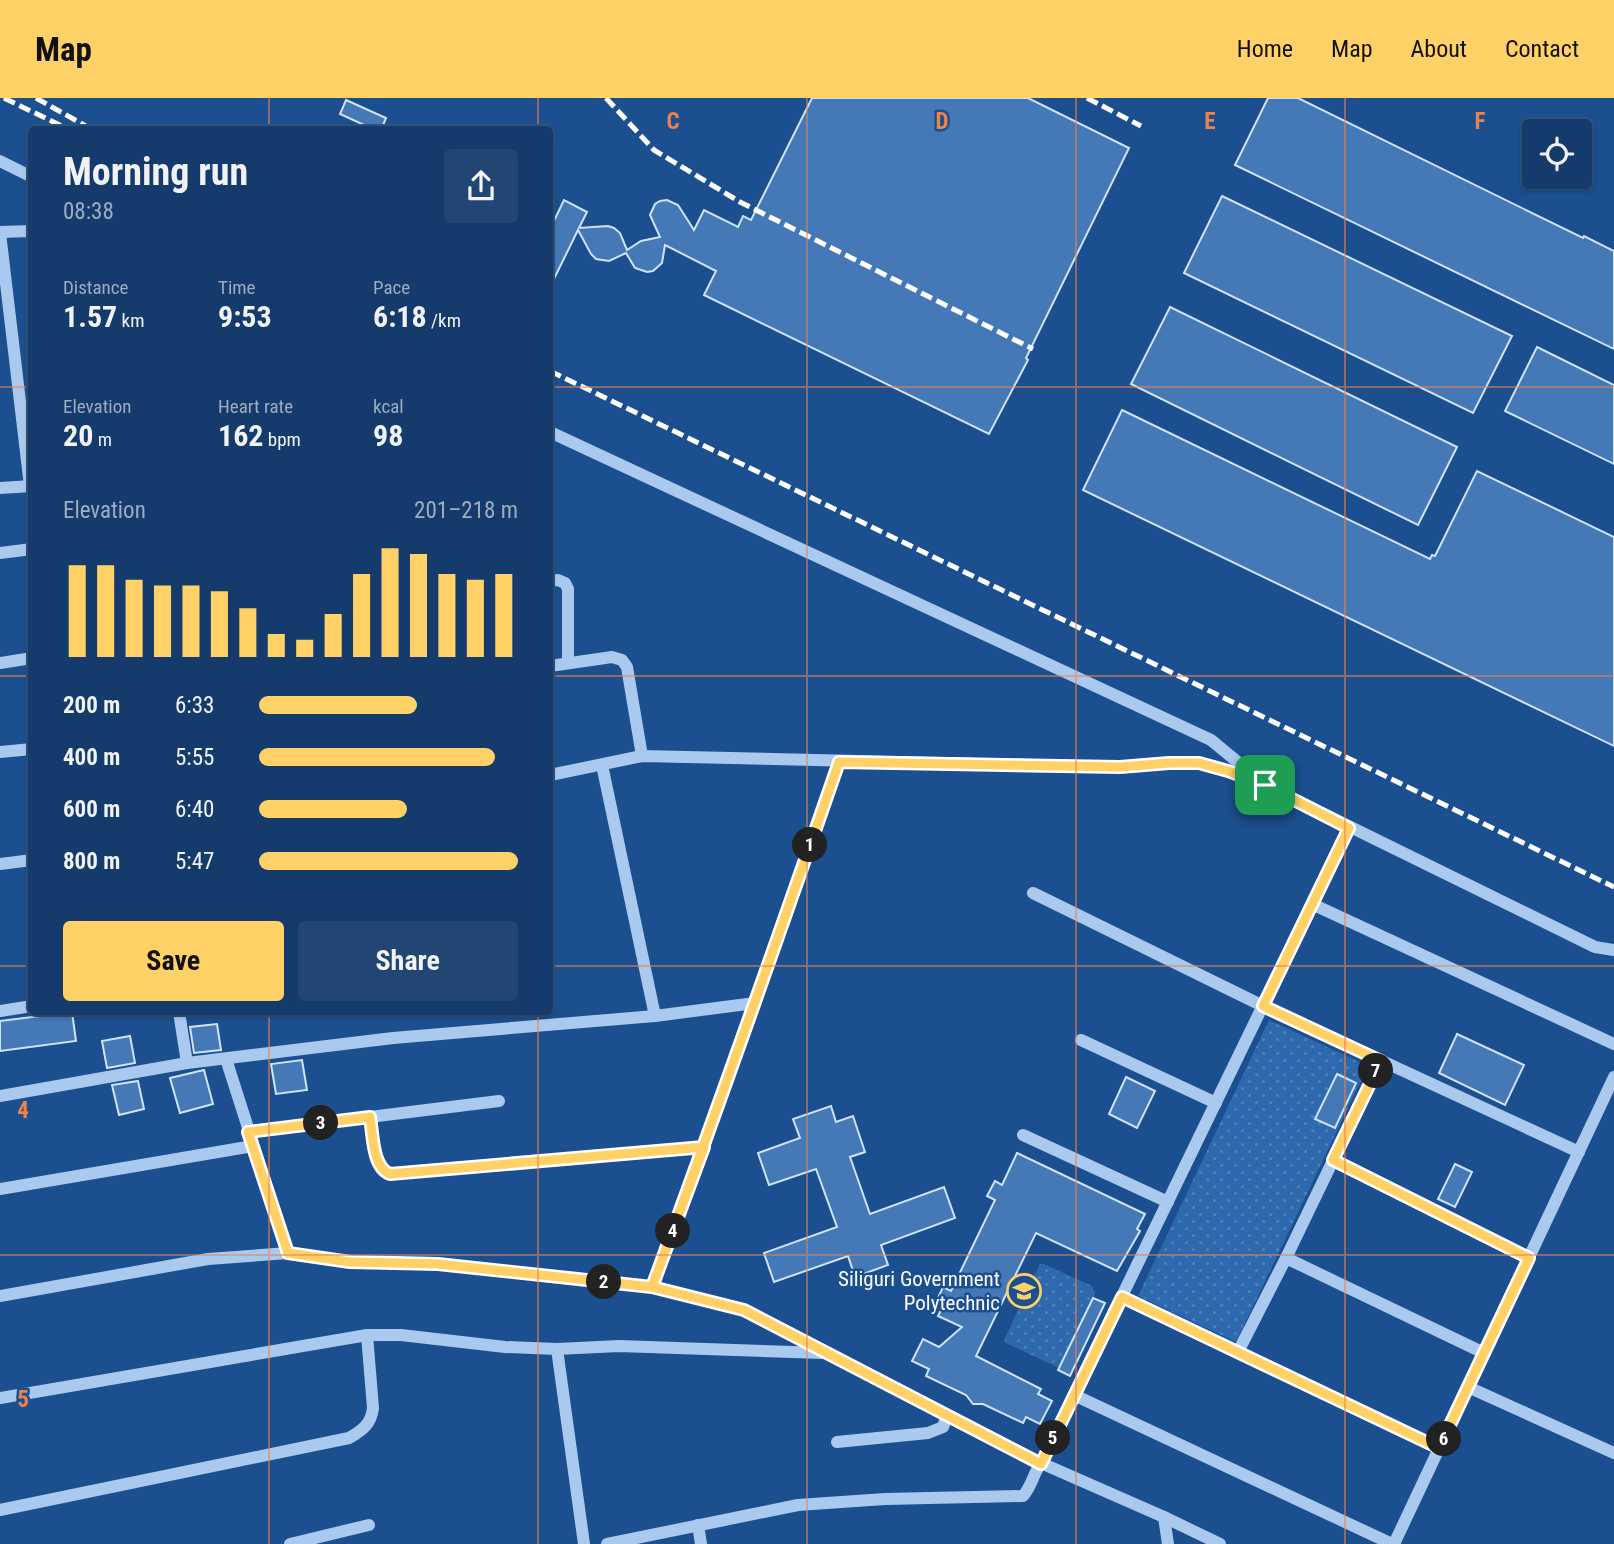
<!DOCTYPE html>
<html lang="en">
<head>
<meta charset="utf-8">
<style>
  body { margin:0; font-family:"Roboto Condensed",sans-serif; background:#214673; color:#f1f3f6; height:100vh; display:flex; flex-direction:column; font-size:26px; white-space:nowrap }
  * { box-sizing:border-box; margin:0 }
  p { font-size:23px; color:#9dadc1 }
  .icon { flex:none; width:38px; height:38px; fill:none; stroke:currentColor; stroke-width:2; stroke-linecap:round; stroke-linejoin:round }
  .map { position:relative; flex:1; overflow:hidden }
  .side { position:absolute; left:28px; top:28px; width:525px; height:889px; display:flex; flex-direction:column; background:#143b6b; border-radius:7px; box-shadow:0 2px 5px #0004,0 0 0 2px #33557e }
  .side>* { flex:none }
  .buttons { position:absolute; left:1522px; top:21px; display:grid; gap:14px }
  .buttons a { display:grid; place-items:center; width:70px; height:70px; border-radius:7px; background:#143b6b; box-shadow:0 2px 5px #0004,0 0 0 2px #33557e; font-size:35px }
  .pin { position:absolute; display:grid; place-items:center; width:60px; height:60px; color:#fff; margin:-30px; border-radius:14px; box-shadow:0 4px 10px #0006 }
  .km { position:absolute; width:35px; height:35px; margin:-18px; border-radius:50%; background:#222; color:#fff; font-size:19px; line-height:35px; text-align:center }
  .round { display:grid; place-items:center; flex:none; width:74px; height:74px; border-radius:7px; background:#214673 }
  .overview { display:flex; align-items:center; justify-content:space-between; height:119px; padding:0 35px }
  h1 { font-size:38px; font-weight:700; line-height:52px }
  .figures { display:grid; grid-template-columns:repeat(3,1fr); gap:10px; height:119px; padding:7px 35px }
  .figures div { display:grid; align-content:center }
  .figures b { font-size:30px; font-weight:700 }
  .figures small { font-size:19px; font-weight:400 }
  .figures p { font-size:19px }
  .chart { height:196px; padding:14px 35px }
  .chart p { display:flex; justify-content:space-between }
  .chart svg { width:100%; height:126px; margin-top:7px; stroke:#ffd166; stroke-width:6 }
  .primary-button { display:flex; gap:14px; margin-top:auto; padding:14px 35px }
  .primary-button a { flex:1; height:80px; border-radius:7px; background:#ffd166; color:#111; font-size:28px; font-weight:700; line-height:80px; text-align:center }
  .primary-button a+a { background:#214673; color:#f1f3f6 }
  ul { padding:0 35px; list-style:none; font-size:23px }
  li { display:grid; grid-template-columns:112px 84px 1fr; align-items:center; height:52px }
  li i { height:18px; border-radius:9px; background:#ffd166 }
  header { display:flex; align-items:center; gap:42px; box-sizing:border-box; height:98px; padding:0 35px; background:#ffd166; color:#111 }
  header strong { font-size:33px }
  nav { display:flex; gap:38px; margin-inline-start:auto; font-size:24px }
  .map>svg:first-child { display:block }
  .grass { fill:url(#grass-dots) }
  .building { fill:#4478b7; stroke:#cfe3fa; stroke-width:2 }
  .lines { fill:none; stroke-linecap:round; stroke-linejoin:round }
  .minor { stroke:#a9c9ee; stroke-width:12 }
  .rail { stroke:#fff; stroke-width:5; stroke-dasharray:12 5; stroke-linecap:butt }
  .route-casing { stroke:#fff; stroke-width:14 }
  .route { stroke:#ffd166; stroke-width:9 }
  .grid { fill:none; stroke:#ee8249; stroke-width:2; stroke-opacity:0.55 }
  .labels { text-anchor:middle; stroke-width:5; stroke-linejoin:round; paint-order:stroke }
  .poi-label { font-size:21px; fill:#fff; stroke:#1b4f8f; text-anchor:end }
  .grid-label { font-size:23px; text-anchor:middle; font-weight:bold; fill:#ee8249; stroke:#1b4f8f; stroke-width:5; stroke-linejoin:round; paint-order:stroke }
</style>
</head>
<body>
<header>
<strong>Map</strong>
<nav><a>Home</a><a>Map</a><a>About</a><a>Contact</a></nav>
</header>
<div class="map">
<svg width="1614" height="1446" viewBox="0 0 1614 1446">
  <defs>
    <pattern id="grass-dots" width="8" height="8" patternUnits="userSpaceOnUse" patternTransform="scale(1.75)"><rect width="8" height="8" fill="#2e69ad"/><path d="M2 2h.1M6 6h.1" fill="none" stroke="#4d80b9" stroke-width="1.8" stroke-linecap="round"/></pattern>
  </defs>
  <rect width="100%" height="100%" fill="#1b4f8f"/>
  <g class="grass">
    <polygon points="1269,922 1368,968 1236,1244 1138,1198"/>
    <polygon points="1040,1166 1044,1166 1092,1188 1095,1196 1059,1270 1006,1245 1004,1242"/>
  </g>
  <g class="building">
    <polygon points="812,0 1028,0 1129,50 1026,260 1028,262 989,336 704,197 716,173 665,147 662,165 653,173 647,174 635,170 626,155 609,163 596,161 591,156 578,132 550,189 550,131 564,102 587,114 579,130 608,128 614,130 620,135 627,152 641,143 660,139 650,117 655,106 660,103 667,102 678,107 694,132 704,112 738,129 743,118 751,122"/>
    <polygon points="1268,0 1298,0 1583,140 1584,138 1614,153 1614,251 1235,67"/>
    <polygon points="346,2 386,20 381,32 375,32 340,16"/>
    <polygon points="1222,98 1512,238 1473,315 1184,175"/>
    <polygon points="1170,209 1457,349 1418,427 1131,286"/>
    <polygon points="1537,249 1614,287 1614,366 1505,313"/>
    <polygon points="1122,312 1430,461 1432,457 1435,458 1477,373 1614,439 1614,648 1083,392"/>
    <polygon points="72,914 76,943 0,953 0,923"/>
    <polygon points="217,926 221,952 194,955 190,929"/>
    <polygon points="1457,936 1524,967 1505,1007 1439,975"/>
    <polygon points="130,938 135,965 107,970 102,943"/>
    <polygon points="302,962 307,992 276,996 271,966"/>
    <polygon points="204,972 213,1006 180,1015 170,980"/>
    <polygon points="1337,976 1356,985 1335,1030 1315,1021"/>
    <polygon points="1126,979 1155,993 1137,1030 1109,1016"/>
    <polygon points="138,983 144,1011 119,1017 112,987"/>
    <polygon points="831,1008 836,1024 853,1018 865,1054 850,1059 870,1116 944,1089 955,1120 881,1147 888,1167 855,1179 848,1158 774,1184 764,1155 837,1129 816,1071 769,1087 758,1055 800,1040 793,1021"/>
    <polygon points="1017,1055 1145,1116 1137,1131 1140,1133 1117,1173 1036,1135 976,1258 1041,1291 1038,1296 1052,1303 1040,1326 1026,1319 1023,1325 983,1306 973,1306 966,1297 926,1278 929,1271 912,1263 923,1241 939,1249 962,1229 938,1218 943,1208 936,1204 943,1189 951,1193 995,1102 987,1098 995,1083 1002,1087"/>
    <polygon points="1455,1066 1472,1074 1455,1109 1438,1101"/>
    <polygon points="1093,1200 1105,1205 1070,1278 1058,1272"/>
  </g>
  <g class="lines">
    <g class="minor">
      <polyline points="0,63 32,79"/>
      <polyline points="0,134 32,133"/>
      <polyline points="0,135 30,388"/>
      <polyline points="550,334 1211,642 1257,680"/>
      <polyline points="0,390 32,388"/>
      <polyline points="0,455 32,451"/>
      <polyline points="550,483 558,482 565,485 568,491 568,565"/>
      <polyline points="0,565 32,560"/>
      <polyline points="550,568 612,559 622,562 627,569 642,658"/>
      <polyline points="0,654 32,651"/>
      <polyline points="602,667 655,918"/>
      <path d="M550,677L642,658L1120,669C1145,667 1171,663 1197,665C1220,668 1243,679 1265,687L1595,849L1614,852"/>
      <polyline points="0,766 32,762"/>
      <polyline points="1033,795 1263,908 1579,1054"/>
      <polyline points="1312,806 1614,946"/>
      <polyline points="0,913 32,908"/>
      <polyline points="179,914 187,965"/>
      <polyline points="1081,942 1216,1005"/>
      <polyline points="226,961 288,1155"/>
      <polyline points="0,998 187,965 393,940 655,918 755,905"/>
      <path d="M371,1019C373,1036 372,1069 390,1076L704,1049"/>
      <polyline points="248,1034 499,1003"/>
      <polyline points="1023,1037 1168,1104"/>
      <polyline points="1333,1062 1529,1160"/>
      <polyline points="0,1091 253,1048"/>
      <polyline points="1286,1160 1484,1255"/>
      <polyline points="652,1189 755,905 839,664"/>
      <polyline points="0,1198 208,1161 288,1155 350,1164 438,1166 652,1189 744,1212 1041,1365 1164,1419 1220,1446"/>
      <polyline points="1122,1199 1439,1350"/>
      <polyline points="557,1251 584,1446"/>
      <polyline points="1238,1254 1286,1160 1381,963"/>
      <polyline points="1468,1289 1614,1355"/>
      <polyline points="1074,1297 1392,1446"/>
      <polyline points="0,1300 367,1237 401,1237 505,1249 557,1251 619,1248 823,1255"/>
      <polyline points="837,1344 928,1335 943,1329 947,1317"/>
      <path d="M0,1412L349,1340C363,1332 371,1326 373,1310L367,1237"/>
      <polyline points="1164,1419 1168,1446"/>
      <polyline points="698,1427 701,1446"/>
      <polyline points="290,1446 369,1427"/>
      <path d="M607,1446L798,1407L885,1401L1023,1398C1032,1388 1033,1376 1041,1365L1349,730"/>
      <polyline points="1394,1446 1614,979"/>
    </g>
    <g class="rail">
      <polyline points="4,0 70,32"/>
      <polyline points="36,0 93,32"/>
      <polyline points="606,0 654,52 740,104 1033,251"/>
      <polyline points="1087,0 1141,28"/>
      <polyline points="550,273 1614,789"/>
    </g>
  </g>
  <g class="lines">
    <g class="route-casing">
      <path id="route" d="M1265,687L1228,673L1199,665H1169L1120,669L839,664C778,840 716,1015 652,1189L438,1166L350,1164L288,1155L248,1034L370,1019C373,1036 372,1069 390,1076L704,1049L652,1189L744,1212L1041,1366L1122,1199L1439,1350L1529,1160L1333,1062L1381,963L1263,908L1349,730L1265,687"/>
    </g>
    <use href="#route" class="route"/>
  </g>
  <path class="grid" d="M269,0V32M538,0V32M807,0V1446M1076,0V1446M1345,0V1446M0,289H32M550,289H1614M0,578H32M550,578H1614M0,868H32M550,868H1614M269,914V1446M538,914V1446M0,1157H1614"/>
  <defs>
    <g id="university-ring" transform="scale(1.75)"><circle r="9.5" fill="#1b4f8f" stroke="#ffd166" stroke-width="1.5"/><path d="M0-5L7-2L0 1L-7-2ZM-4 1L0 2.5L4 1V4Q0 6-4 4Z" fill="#ffd166"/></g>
  </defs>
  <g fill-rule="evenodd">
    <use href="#university-ring" x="1024" y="1193"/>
  </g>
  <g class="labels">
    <g class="poi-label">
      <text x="1000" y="1188">Siliguri Government<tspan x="1000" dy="24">Polytechnic</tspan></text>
    </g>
  </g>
  <g class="grid-label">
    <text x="673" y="31">C</text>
    <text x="942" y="31">D</text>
    <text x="1210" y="31">E</text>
    <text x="1480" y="31">F</text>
    <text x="23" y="1020">4</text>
    <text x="23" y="1309">5</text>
  </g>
</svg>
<div class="buttons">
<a><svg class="icon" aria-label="locate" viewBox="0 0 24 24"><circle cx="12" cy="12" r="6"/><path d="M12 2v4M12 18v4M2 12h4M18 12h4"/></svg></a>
</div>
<div class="pin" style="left:1265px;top:687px;background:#1e9e55"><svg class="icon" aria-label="arrive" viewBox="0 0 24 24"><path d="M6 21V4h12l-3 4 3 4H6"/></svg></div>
<b class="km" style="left:810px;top:747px">1</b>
<b class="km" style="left:604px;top:1184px">2</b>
<b class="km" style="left:321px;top:1025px">3</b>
<b class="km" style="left:673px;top:1133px">4</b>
<b class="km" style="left:1053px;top:1340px">5</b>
<b class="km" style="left:1444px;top:1341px">6</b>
<b class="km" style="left:1376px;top:973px">7</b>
<section class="side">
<div class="overview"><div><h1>Morning run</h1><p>08:38</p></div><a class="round"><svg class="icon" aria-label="share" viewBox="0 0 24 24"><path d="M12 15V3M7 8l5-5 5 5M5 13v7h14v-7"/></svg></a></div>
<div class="figures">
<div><p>Distance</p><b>1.57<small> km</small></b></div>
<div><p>Time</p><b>9:53</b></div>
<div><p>Pace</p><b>6:18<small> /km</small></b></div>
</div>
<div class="figures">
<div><p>Elevation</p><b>20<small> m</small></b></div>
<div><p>Heart rate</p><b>162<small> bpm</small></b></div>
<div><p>kcal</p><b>98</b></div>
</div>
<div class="chart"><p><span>Elevation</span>201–218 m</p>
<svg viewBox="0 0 160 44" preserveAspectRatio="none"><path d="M5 44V12M15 44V12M25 44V17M35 44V19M45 44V19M55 44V21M65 44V27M75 44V36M85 44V38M95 44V29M105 44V15M115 44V6M125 44V8M135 44V15M145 44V17M155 44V15"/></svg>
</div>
<ul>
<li><b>200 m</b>6:33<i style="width:61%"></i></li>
<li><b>400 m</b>5:55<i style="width:91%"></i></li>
<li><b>600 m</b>6:40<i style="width:57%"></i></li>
<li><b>800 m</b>5:47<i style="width:100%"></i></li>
</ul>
<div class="primary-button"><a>Save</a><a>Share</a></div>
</section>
</div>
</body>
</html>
